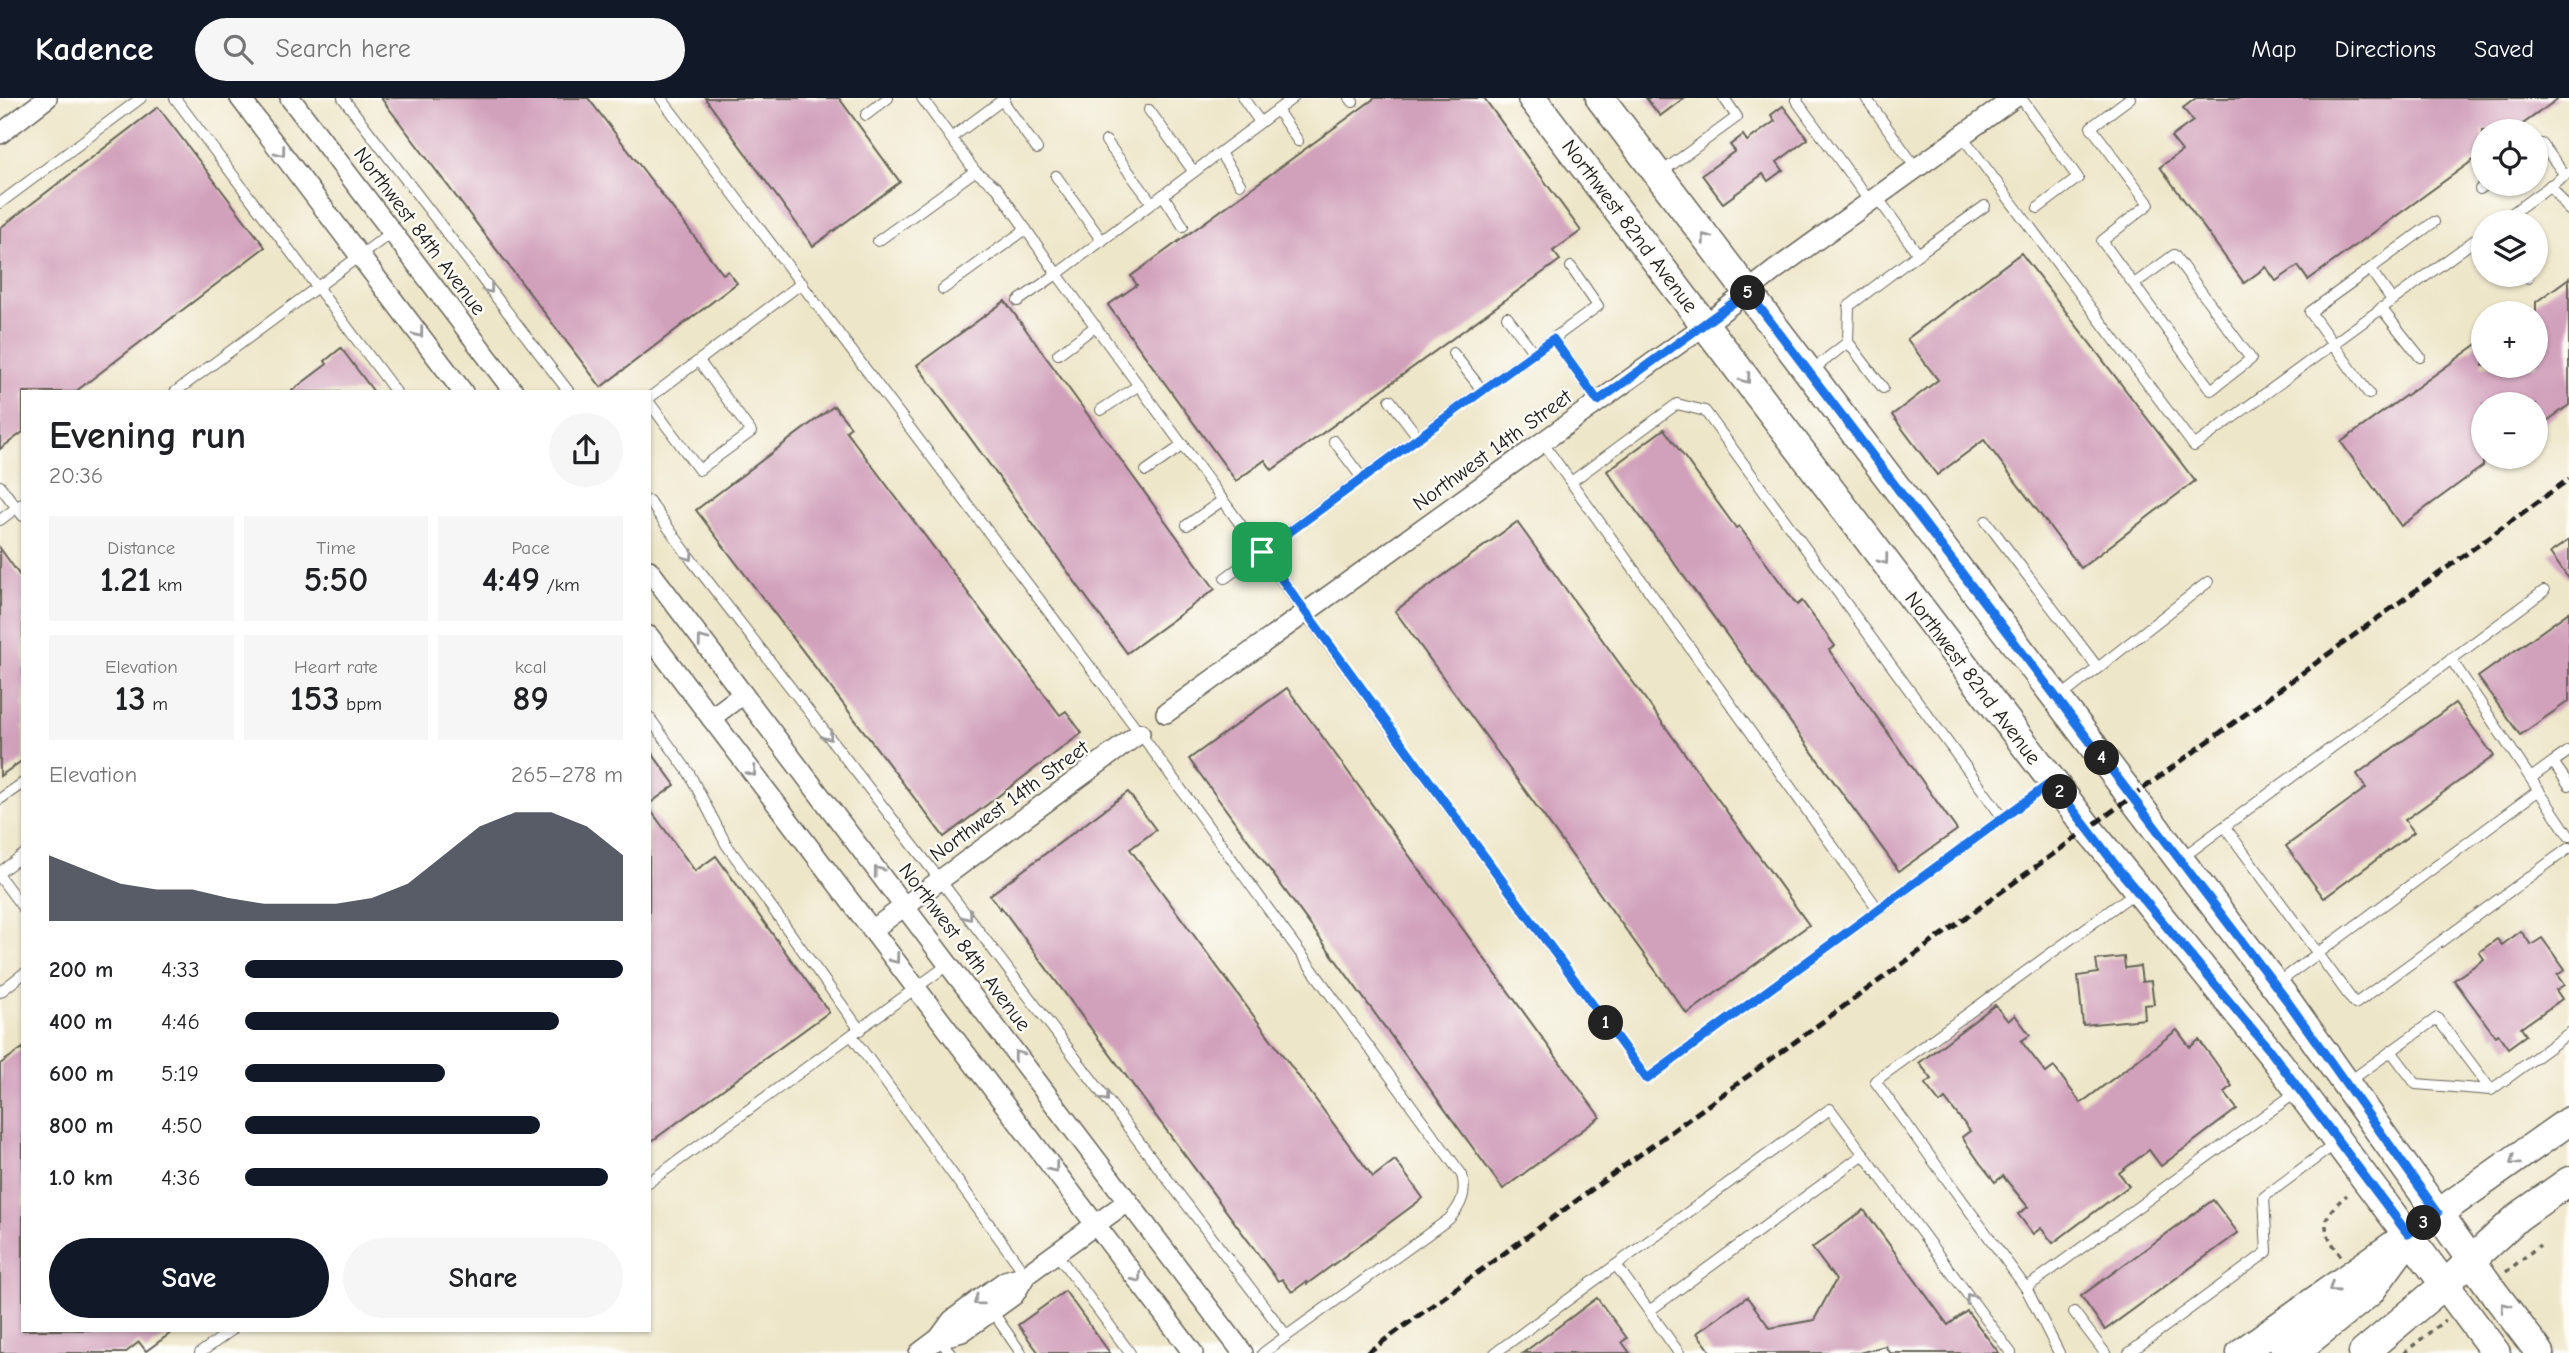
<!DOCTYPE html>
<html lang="en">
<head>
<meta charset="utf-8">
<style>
  body { margin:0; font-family:"Comic Neue",sans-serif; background:#f6f6f6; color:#202124; height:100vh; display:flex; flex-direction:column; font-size:26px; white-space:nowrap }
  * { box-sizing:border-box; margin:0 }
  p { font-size:23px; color:#757577 }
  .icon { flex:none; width:38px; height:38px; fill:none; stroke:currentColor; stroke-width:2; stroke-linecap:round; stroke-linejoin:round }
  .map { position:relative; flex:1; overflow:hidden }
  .details { position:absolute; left:21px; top:292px; width:630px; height:942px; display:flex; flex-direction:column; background:#fff; border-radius:0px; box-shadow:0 2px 5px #0004 }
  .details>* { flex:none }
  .controls { position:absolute; left:2471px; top:21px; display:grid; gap:14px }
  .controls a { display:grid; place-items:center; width:77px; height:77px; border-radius:50%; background:#fff; box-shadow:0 2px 5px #0004; font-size:35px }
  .pin { position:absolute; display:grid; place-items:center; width:60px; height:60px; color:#fff; margin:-30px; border-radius:14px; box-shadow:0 4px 10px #0006 }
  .km { position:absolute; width:35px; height:35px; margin:-18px; border-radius:50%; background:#222; color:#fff; font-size:19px; line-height:35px; text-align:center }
  .round { display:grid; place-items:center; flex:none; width:74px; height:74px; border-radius:37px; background:#f6f6f6 }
  .summary { display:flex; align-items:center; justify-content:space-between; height:119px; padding:0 28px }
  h1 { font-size:38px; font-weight:600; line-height:52px }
  .stats { display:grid; grid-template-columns:repeat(3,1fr); gap:10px; height:119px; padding:7px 28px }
  .stats div { display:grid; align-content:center; border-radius:0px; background:#f6f6f6; text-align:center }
  .stats b { font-size:35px; font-weight:600 }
  .stats small { font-size:19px; font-weight:400 }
  .stats p { font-size:19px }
  .chart { height:196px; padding:14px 28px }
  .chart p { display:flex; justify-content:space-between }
  .chart svg { width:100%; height:126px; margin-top:7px; fill:#111827; opacity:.7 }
  .action { display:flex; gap:14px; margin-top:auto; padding:14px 28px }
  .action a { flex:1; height:80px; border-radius:42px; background:#111827; color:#fff; font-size:28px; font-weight:600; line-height:80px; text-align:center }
  .action a+a { background:#f6f6f6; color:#202124 }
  ul { padding:0 28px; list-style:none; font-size:23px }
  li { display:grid; grid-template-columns:112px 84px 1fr; align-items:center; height:52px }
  li i { height:18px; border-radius:9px; background:#111827 }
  header { display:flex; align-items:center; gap:42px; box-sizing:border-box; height:98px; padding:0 35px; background:#111827; color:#fff }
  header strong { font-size:33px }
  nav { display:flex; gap:38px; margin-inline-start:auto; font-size:24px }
  .search { width:490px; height:63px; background:#f6f6f6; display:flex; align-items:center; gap:18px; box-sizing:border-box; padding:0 24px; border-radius:38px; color:#757577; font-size:26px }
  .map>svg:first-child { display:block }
  .building { fill:#d1a0bb }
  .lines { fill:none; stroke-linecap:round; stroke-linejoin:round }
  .lane-casing { stroke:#666359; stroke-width:12 }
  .street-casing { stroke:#666359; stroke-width:22 }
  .secondary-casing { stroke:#666359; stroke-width:31 }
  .highway-casing { stroke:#666359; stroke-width:38 }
  .path { stroke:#666359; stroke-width:3.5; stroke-dasharray:5 5; stroke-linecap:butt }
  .lane { stroke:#fff; stroke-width:10 }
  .street { stroke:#fff; stroke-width:19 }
  .secondary { stroke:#fff; stroke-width:28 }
  .highway { stroke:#fff; stroke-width:35 }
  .rail { stroke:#1c1c1c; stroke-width:5; stroke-dasharray:10 5; stroke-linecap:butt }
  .oneway { stroke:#999 }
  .route-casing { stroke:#fff; stroke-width:14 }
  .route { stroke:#1a73e8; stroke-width:9 }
  .labels { text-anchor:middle; stroke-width:5; stroke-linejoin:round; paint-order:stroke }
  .street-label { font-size:21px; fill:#1c1c1c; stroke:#fdfcf7 }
</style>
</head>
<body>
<header>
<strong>Kadence</strong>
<div class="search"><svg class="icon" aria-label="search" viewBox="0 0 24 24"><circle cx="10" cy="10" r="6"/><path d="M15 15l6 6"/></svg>Search here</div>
<nav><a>Map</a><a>Directions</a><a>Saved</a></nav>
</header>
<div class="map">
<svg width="2569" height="1255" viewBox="0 0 2569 1255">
  <rect width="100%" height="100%" fill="#fdfcf7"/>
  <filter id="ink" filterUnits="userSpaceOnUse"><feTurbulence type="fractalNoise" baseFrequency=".0143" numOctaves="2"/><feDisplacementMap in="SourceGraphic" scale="14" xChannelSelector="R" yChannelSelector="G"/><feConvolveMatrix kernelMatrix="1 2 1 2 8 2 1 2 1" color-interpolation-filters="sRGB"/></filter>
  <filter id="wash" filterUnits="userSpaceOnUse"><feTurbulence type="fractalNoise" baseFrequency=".00686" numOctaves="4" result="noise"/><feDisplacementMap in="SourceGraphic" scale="28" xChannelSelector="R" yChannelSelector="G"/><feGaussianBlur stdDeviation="1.57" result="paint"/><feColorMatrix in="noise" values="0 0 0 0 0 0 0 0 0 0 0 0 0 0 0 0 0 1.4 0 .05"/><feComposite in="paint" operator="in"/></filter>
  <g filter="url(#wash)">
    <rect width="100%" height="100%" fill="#eee6c9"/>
    <g id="blocks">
      <g class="building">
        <polygon points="381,0 588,0 723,176 728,173 737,185 601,289"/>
        <polygon points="705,0 839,0 900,84 813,148"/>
        <polygon points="1375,0 1484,0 1581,133 1553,153 1560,162 1272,372 1265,362 1236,383 1108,207 1137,187 1131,178"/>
        <polygon points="1646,0 1684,0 1660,18"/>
        <polygon points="2196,0 2559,0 2513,33 2483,33 2483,55 2308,182 2298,168 2276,183 2266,169 2244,185 2160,69 2182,53 2171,39 2193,23 2183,10"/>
        <polygon points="1783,8 1808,41 1777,64 1783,72 1768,83 1763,76 1723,105 1702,77 1735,53 1730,47 1743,37 1747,43 1775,23 1771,17"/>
        <polygon points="158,9 265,149 75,294 23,294 23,334 0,351 0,130"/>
        <polygon points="2021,155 2195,383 2081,470 1984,342 1937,377 1892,317 1938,282 1907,241"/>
        <polygon points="2569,180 2569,307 2536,331 2536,306 2483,306 2483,368 2401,428 2341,344 2483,242 2483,268 2536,268 2536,204"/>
        <polygon points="1005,203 1215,491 1127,555 917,267"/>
        <polygon points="341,250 374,294 290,294 327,266 325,263"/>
        <polygon points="834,308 851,329 846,333 1060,617 1066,613 1082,635 944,739 696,412"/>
        <polygon points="1664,331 1736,430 1739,428 1797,507 1802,503 1835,548 1829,552 1957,732 1899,773 1607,373"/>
        <polygon points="1517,424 1809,827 1687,916 1395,513"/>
        <polygon points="2569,442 2569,481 2550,455"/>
        <polygon points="0,450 23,482 23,662 0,678"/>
        <polygon points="2569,514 2569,603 2520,637 2478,579"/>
        <polygon points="1287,590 1600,1019 1503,1091 1189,661"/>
        <polygon points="2455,605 2494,658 2405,722 2414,734 2324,800 2286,748 2366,690 2357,676"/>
        <polygon points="649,651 675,687 649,706"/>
        <polygon points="1128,694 1156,732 1130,751 1373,1079 1395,1062 1423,1100 1307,1186 1306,1184 1292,1194 1282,1181 1278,1183 1001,809 1000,811 990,797"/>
        <polygon points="649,710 695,773 716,758 829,914 649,1045"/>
        <polygon points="2521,833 2531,847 2542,840 2565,872 2557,877 2564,887 2556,892 2562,901 2521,930 2526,937 2508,950 2498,936 2495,938 2454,882 2484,861 2479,854 2497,841 2502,847"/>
        <polygon points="2124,859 2125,870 2140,868 2142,884 2151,883 2154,906 2144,907 2145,921 2083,927 2078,878 2098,875 2096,862"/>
        <polygon points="1995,907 2008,923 2015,917 2030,937 2021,943 2046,975 2054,969 2081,1005 2177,932 2190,949 2199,942 2214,962 2232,988 2224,994 2237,1011 2161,1068 2149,1052 2119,1075 2129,1088 2053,1145 2041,1130 2033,1136 2018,1116 2028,1109 2003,1078 1995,1084 1980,1065 1962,1039 1970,1033 1945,1001 1940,1005 1925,986 1932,981 1919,965"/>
        <polygon points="23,950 23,1232 175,1232 146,1253 139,1244 125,1255 0,1255 0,966"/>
        <polygon points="2213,1102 2238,1135 2105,1232 2081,1198"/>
        <polygon points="1864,1112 1948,1227 1967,1213 1999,1255 1890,1255 1885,1248 1859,1255 1712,1255 1697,1235 1747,1199 1770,1230 1814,1222 1836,1182 1812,1150"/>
        <polygon points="1065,1193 1110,1255 1039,1255 1018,1227"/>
        <polygon points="1597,1200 1627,1240 1622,1244 1630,1255 1523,1255"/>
      </g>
    </g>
  </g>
  <g filter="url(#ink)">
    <use href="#blocks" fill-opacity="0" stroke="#666359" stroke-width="2"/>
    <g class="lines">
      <g class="lane-casing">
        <g id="lane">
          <polyline points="175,0 396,294"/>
          <polyline points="343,0 569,294"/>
          <path d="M661,0L1140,635L1462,1077C1467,1095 1461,1108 1449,1121L1263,1255"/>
          <polyline points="922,0 951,40 1005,0"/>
          <polyline points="1243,0 1260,24"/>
          <polyline points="1293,0 1057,176 1647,981 2052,684"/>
          <polyline points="1350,0 1353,4"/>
          <polyline points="1798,0 1796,2 1870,104"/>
          <polyline points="1866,0 1916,70"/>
          <polyline points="2021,0 2078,80 2038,110"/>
          <polyline points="2130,0 2091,29 2149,106 2102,143 2211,292 2251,261 2174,157 2134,186"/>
          <polyline points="1002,2 1037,51"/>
          <polyline points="1149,12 1194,74"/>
          <polyline points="1277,12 1298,43"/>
          <polyline points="866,17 888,0"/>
          <polyline points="1962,38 2194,348 2483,136"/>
          <polyline points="1106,43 1152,105"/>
          <polyline points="2536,51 2542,46 2565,77"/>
          <polyline points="1220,55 1240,86"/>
          <polyline points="975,73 997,90 1057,176 1018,203"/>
          <polyline points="1659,76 1737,19 1724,0"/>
          <polyline points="1056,78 1102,143"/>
          <polyline points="2550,87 2569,112"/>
          <polyline points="2480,91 2487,86"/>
          <polyline points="1163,97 1183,128"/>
          <polyline points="0,105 141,0"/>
          <polyline points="2500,124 2569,74"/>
          <polyline points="878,143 975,73 951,40"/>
          <polyline points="1918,156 1985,108"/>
          <polyline points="2525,177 2528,180"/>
          <polyline points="943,191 1026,131"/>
          <polyline points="2392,202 2370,171 2434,124"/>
          <polyline points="2381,210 2420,259"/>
          <polyline points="1507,219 1534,255"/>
          <polyline points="1553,241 1598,303"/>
          <polyline points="1848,244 1883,290"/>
          <polyline points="1453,255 1482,292"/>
          <polyline points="1058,256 1096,228"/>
          <polyline points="1811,273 1848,244 1849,208 1918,156 1877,99"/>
          <polyline points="175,294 392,134"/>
          <polyline points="2369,296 2310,214 2370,171"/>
          <polyline points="649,300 802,185"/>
          <polyline points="1390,302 1418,339"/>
          <polyline points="649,304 699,372 751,334 699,263"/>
          <polyline points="1101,312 1139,287"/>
          <polyline points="1334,343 1362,380"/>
          <polyline points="1542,344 1878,811"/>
          <polyline points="1146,373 1183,347"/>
          <polyline points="1571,384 1677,306 1705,313 2003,720"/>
          <polyline points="0,388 23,418"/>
          <polyline points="649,403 693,464 940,782 1286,1237"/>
          <polyline points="0,422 23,405"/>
          <polyline points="1986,423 2098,570"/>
          <polyline points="1187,427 1223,402"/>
          <polyline points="1225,480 1598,208 1571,169"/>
          <polyline points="2451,561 2569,738"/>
          <polyline points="2058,601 2208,484"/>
          <polyline points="649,619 689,675 726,746 860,932"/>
          <polyline points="2553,664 2569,653"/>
          <polyline points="2531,680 2553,664 2569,687"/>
          <polyline points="0,701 23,685"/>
          <polyline points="2225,729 2355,906 2569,750"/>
          <polyline points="2183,759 2544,493"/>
          <polyline points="0,774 23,757"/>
          <polyline points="0,779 23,810"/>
          <polyline points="2137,793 1875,983 2026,1190 2298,993"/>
          <polyline points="2278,885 2539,692"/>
          <polyline points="0,894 23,876"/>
          <polyline points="852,938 1026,1177"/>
          <polyline points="2391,953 2416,986 2491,992"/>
          <polyline points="2347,985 2437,920 2491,992 2569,935"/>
          <polyline points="649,1084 949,866"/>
          <polyline points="1056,1155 1130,1255"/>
          <polyline points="1616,1167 1679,1255"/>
          <polyline points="2026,1190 2059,1255"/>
          <polyline points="992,1213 1021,1255"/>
          <polyline points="1649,1213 1864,1056"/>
          <polyline points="2074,1214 2105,1255"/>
          <polyline points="939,1240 950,1255"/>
          <polyline points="200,1255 232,1232"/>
          <polyline points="1495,1255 1830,1011 2011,1255"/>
          <polyline points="2129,1255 2267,1154 2264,1099 2335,1046"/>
        </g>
      </g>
      <g class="street-casing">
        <g id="street">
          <polyline points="240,0 463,294"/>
          <polyline points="290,0 514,294"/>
          <polyline points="0,36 47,0"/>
          <polyline points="649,472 1243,1255"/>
          <polyline points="649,538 1193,1255"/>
          <polyline points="1166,615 1705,227 1775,172 2014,0"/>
          <polyline points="711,620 743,596"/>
          <polyline points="872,832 1140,635"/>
          <polyline points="939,1240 962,1234 992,1213 1014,1197 1026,1177"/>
          <polyline points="919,1255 939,1240 952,1222 977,1203 1005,1183 1026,1177 1128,1103"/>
        </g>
      </g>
      <g class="secondary-casing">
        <g id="secondary">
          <polyline points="1532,0 2088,730 2278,964 2496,1255"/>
          <polyline points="1600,0 2288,904 2495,1196 2540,1255"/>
          <polyline points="2241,1255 2569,1023"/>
          <polyline points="2363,1255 2444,1187 2518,1119 2569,1083"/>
        </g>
      </g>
      <g class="highway-casing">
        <polyline id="highway" points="2288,1255 2367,1192 2408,1136"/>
      </g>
      <g class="path">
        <path d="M2341,1158C2320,1130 2320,1119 2347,1097"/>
        <polyline points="2506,1174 2540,1147"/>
        <polyline points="2404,1255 2445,1222"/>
      </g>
      <use href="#lane" class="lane"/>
      <use href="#street" class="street"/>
      <use href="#secondary" class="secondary"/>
      <use href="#highway" class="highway"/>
      <polyline class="rail" points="1367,1255 2569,381"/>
    </g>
    <defs><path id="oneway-chevron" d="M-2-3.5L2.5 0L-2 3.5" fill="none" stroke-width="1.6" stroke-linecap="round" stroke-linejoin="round" transform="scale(1.75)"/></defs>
    <g class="oneway">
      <use href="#oneway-chevron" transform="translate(281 54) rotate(53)"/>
      <use href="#oneway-chevron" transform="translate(1706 140) rotate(-127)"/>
      <use href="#oneway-chevron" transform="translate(489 191) rotate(52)"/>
      <use href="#oneway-chevron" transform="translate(419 235) rotate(53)"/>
      <use href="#oneway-chevron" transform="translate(1746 281) rotate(53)"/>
      <use href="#oneway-chevron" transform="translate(689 458) rotate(54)"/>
      <use href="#oneway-chevron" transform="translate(1884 462) rotate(53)"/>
      <use href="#oneway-chevron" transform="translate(702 542) rotate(-127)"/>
      <use href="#oneway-chevron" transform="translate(828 638) rotate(52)"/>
      <use href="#oneway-chevron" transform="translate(752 674) rotate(53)"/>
      <use href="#oneway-chevron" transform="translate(878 773) rotate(-127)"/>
      <use href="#oneway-chevron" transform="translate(968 818) rotate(53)"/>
      <use href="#oneway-chevron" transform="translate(895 861) rotate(53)"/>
      <use href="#oneway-chevron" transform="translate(1018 957) rotate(-127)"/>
      <use href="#oneway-chevron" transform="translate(1105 999) rotate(53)"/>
      <use href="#oneway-chevron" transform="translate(2514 1063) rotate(144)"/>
      <use href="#oneway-chevron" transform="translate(1054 1070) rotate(53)"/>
      <use href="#oneway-chevron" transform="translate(1137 1180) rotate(53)"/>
      <use href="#oneway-chevron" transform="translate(2333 1190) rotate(145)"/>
      <use href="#oneway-chevron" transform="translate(1970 1200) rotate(-126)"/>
      <use href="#oneway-chevron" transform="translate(978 1203) rotate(144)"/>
      <use href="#oneway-chevron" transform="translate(2505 1209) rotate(-128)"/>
    </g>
  </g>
  <g class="lines" filter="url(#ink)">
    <g class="route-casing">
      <polygon id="route" points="1748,194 2288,904 2438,1115 2408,1136 2268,950 2120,773 2052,684 1647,981 1262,454 1553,241 1598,303"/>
    </g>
    <use href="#route" class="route"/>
  </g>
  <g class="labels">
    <g class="street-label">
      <text transform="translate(1630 128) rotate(53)" y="7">Northwest 82nd Avenue</text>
      <text transform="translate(420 133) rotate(53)" y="7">Northwest 84th Avenue</text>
      <text transform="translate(1492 352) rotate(-36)" y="7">Northwest 14th Street</text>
      <text transform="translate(1973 580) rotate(53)" y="7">Northwest 82nd Avenue</text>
      <text transform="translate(1009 703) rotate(-36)" y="7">Northwest 14th Street</text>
      <text transform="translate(965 849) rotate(53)" y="7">Northwest 84th Avenue</text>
    </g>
  </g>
</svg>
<div class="controls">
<a><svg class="icon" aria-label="locate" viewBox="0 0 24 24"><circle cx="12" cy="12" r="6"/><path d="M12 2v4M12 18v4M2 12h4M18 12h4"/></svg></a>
<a><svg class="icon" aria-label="layers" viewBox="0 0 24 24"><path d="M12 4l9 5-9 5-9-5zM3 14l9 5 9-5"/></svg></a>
<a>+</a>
<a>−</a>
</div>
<div class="pin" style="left:1262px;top:454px;background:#1e9e55"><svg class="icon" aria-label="arrive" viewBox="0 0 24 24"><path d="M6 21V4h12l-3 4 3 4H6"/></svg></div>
<b class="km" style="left:1606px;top:925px">1</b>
<b class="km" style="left:2060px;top:694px">2</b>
<b class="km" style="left:2424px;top:1125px">3</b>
<b class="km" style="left:2102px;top:660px">4</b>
<b class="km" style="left:1748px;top:195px">5</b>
<section class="details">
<div class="summary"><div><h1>Evening run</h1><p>20:36</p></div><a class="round"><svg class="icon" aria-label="share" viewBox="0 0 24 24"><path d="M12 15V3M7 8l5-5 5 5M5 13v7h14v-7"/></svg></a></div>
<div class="stats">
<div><p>Distance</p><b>1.21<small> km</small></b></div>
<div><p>Time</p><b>5:50</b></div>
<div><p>Pace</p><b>4:49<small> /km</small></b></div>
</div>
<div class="stats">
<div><p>Elevation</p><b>13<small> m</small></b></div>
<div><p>Heart rate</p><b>153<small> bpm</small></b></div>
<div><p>kcal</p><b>89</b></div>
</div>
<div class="chart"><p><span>Elevation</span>265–278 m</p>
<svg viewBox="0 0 160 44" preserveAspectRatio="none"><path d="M0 44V21L10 26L20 31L30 33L40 33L50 36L60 38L70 38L80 38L90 36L100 31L110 21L120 11L130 6L140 6L150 11L160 21V44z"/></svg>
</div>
<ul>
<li><b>200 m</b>4:33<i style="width:100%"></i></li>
<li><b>400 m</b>4:46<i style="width:83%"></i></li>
<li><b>600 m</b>5:19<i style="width:53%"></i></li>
<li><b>800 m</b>4:50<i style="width:78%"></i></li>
<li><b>1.0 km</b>4:36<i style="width:96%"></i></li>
</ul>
<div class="action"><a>Save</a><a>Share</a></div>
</section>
</div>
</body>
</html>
